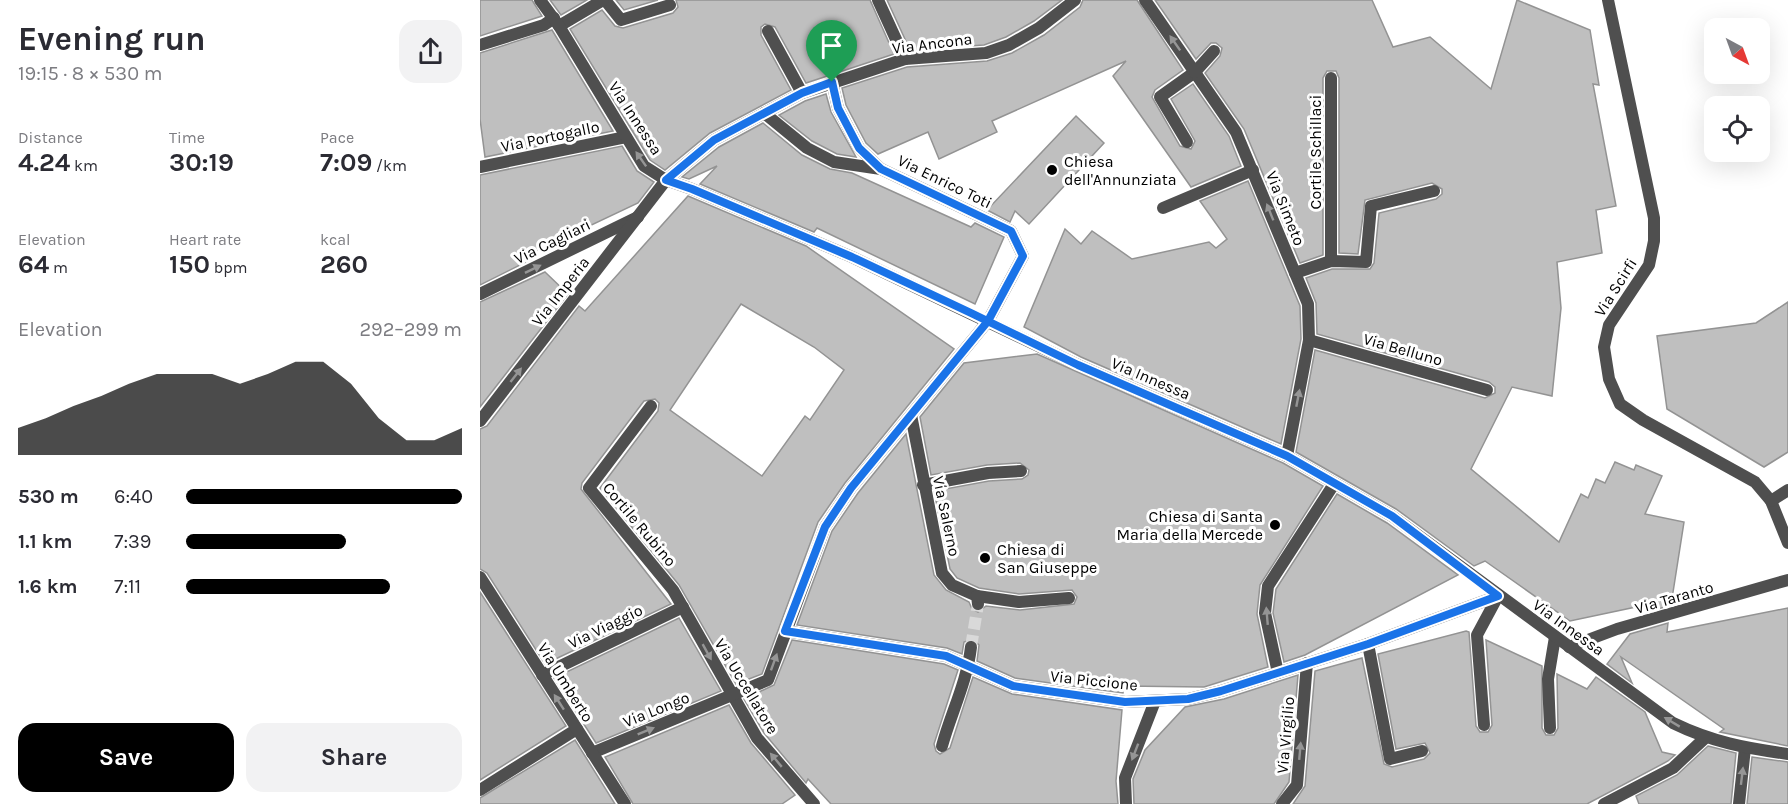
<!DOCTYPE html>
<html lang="en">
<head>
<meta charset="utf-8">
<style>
  body { margin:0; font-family:Karla,sans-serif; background:#f2f2f3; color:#2b2b33; height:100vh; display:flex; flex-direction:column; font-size:22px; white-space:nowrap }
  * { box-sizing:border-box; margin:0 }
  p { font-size:20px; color:#7c7c81 }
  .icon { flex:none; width:33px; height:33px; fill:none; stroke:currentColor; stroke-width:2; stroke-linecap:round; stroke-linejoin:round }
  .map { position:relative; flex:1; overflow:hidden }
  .sheet { display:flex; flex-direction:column; background:#fff; width:480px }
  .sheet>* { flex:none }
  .needle { width:39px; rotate:139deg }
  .tools { position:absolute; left:1224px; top:18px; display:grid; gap:12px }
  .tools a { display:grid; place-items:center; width:66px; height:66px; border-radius:12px; background:#fff; box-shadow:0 6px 24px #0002; font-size:30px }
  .pin { position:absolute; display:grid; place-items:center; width:51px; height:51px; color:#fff; margin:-62px -26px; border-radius:50% 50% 50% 0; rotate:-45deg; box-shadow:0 0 6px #0007 }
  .pin .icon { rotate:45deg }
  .round { display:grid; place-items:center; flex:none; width:63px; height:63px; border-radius:18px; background:#f2f2f3 }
  .overview { display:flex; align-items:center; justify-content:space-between; height:102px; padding:0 18px }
  h1 { font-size:33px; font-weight:700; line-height:45px }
  .figures { display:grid; grid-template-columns:repeat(3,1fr); gap:9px; height:102px; padding:6px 18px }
  .figures div { display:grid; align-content:center }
  .figures b { font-size:26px; font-weight:700 }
  .figures small { font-size:16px; font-weight:400 }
  .figures p { font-size:16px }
  .chart { height:168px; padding:12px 18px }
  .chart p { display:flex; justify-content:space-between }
  .chart svg { width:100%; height:108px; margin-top:6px; fill:#000; opacity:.7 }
  .cta { display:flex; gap:12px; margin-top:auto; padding:12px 18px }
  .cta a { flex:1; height:69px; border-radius:18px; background:#000; color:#fff; font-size:24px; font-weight:700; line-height:69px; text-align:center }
  .cta a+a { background:#f2f2f3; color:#2b2b33 }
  ul { padding:0 18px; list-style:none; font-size:20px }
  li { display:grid; grid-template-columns:96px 72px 1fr; align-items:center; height:45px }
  li i { height:15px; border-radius:8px; background:#000 }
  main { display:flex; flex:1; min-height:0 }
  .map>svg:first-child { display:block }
  .building { fill:#bfbfbf; stroke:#939393; stroke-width:1.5; fill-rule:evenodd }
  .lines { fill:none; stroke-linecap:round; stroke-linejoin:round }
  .minor-tunnel { stroke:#d9d9d9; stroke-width:12; stroke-dasharray:12 6; stroke-linecap:butt }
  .pedestrian { stroke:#4f4f4f; stroke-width:12 }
  .minor { stroke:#4f4f4f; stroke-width:12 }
  .tertiary { stroke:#4f4f4f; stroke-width:12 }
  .oneway { fill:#959595 }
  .route-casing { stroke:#fff; stroke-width:12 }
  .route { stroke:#1a73e8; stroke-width:8 }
  .poi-dot { fill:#000; stroke:#fff; stroke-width:2 }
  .labels { text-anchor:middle; stroke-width:6; stroke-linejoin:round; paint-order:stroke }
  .street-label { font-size:16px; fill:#000; stroke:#fff }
  .poi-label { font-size:16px; fill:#000; stroke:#fff; text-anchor:start }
</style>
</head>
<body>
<main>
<section class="sheet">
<div class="overview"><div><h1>Evening run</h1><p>19:15 · 8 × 530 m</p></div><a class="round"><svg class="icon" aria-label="share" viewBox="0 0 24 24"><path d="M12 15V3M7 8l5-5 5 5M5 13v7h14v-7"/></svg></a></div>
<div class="figures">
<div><p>Distance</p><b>4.24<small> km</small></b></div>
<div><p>Time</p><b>30:19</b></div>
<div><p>Pace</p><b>7:09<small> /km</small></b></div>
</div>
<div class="figures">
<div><p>Elevation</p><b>64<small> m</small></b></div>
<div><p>Heart rate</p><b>150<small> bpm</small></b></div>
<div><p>kcal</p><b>260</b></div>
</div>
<div class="chart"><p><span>Elevation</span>292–299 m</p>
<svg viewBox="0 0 160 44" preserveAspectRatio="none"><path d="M0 44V33L10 29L20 24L30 20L40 15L50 11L60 11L70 11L80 15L90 11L100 6L110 6L120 15L130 29L140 38L150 38L160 33V44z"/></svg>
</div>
<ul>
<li><b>530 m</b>6:40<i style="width:100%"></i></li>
<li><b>1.1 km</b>7:39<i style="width:58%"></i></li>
<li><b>1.6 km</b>7:11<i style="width:74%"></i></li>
</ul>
<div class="cta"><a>Save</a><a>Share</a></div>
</section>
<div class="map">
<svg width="1308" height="804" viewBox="0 0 1308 804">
  <rect width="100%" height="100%" fill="#fff"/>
  <g class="building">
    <polygon points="0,0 52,0 62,16 0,36"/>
    <polygon points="70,0 107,0 81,15"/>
    <polygon points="136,0 178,0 144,10"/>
    <polygon points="196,0 390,0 414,54 326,83 295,27 285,24 281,27 281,35 311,90 230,133 185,170 170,160 90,29 122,10 135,26 143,28 193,13 198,7"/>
    <polygon points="407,0 582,0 554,21 526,37 504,45 430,50"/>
    <polygon points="603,0 657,0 703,70 675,90 672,97 700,146 711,149 715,141 691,99 713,84 749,136 761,166 711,187 633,76 646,61 512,121 517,132 459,159 448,132 398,154 386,143 366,105 362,88 427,67 507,61 532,53 564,35 600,7"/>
    <polygon points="675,0 892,0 913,47 950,37 1011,89 1037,0 1110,30 1119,85 1113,84 1136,206 1116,210 1122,253 1077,262 1081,308 1072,396 1032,387 991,469 1079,542 1101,494 1108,498 1116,479 1125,483 1135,462 1154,470 1156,465 1182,476 1165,514 1204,522 1191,605 1168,612 1175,603 1090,621 1005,561 994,566 916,509 816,452 835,350 1005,398 1015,393 1015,387 1009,382 837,334 836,303 826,278 852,269 890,269 894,263 899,213 956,199 962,194 962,189 952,183 885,200 878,254 859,253 859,78 856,71 847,71 843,78 843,255 820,263 764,129 725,73 740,56 742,48 736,43 731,43 716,59"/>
    <polygon points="72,30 133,131 5,157 0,119 0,53"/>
    <polygon points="346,94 351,112 376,157 357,154 332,141 299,115 325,101"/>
    <polygon points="596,116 624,143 549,224 535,211 530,222 507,210"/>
    <polygon points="283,123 322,155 350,169 372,173 491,227 495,223 524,237 495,304 337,228 334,232 220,184 237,166 209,179 202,177 239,147"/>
    <polygon points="142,146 157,171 174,182 158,203 48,255 52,259 0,285 0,175"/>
    <polygon points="768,181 820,306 821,339 801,444 601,357 544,327 585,229 601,244 612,231 652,259 729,242 736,248 747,239 720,201"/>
    <path d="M208,196L326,246L474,349L365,483L338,522L282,674L256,684L199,585L120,488L178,411L179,403L175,399L164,401L102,483L101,489L191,604L65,664L7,573L0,569V429L7,426L99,306L105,311ZM261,304L334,347L364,370L330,420L325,416L282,476L190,410Z"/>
    <polygon points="65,272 88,294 0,407 0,302"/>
    <polygon points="1308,302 1308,452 1284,467 1187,409 1177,336 1276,323"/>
    <polygon points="557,354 803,463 843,486 780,585 777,614 788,667 724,687 644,686 643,693 535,678 497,661 499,645 493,639 484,642 482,654 467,648 317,625 352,531 378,493 426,434 454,575 466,590 489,602 492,609 498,612 506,606 540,610 594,604 597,597 592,590 539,594 499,588 477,578 470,569 454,491 509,481 542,479 548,475 549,470 540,463 507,465 451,475 440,417 484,363"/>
    <polygon points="857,494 907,523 978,575 825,655 804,662 793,613 796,589"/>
    <polygon points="0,592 86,726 0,780"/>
    <polygon points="1308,608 1308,746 1240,732 1244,729 1141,657 1152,683 1127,664 1150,634 1188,623 1187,632"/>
    <polygon points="199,618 241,691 116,743 74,678"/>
    <polygon points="986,631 989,632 996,726 1000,732 1008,732 1012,725 1006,640 1062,666 1062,728 1066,735 1074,735 1078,728 1077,674 1107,689 1116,677 1165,712 1182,752 1195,755 1188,761 1107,804 813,804 825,786 835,671 882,658 904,764 912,767 944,759 950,753 945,743 916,749 898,654"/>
    <polygon points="312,640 464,664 478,670 454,744 456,751 460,754 470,748 493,677 532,694 642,710 636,781 638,804 351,804 328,779 326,783 284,733 264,699 294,685"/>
    <polygon points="818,675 809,782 794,804 654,804 653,779 665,750 705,707 744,699"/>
    <polygon points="249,705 271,743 315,795 302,804 153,804 125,757"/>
    <polygon points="95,740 135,804 0,804 0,798"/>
    <polygon points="1228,746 1256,753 1251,804 1159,804 1156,796 1197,775"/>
    <polygon points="1272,757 1308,762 1308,804 1267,804"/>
  </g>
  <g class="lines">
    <polyline class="minor-tunnel" points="491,647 498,604"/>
    <g class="pedestrian">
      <polyline points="125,0 141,20 190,5"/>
      <polyline points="79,26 123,0"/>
      <polyline points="0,45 64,25 74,18"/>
      <polyline points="284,113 327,148 354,162 401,169"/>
      <polyline points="707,142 680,97 715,72"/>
      <polyline points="0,167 146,137"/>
      <polyline points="683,208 773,170"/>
      <polyline points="851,261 851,78"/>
      <polyline points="443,485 508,473 541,471"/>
    </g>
    <g class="minor">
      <polyline points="398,0 425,59"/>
      <polyline points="665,0 756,132 828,304 829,340 807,456"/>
      <polyline points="1128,0 1174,218 1174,241 1169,265 1129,325 1124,347 1129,379 1140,404 1163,420 1275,482 1291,501 1308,543"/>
      <polyline points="288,31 322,93"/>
      <polyline points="715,72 734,51"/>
      <polyline points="186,180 234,140 322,93 425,59 506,53 529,45 559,28 595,0"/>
      <polyline points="815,273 851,261 886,262 891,206 954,191"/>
      <polyline points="0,294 158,217"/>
      <polyline points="829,340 1007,390"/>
      <polyline points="171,406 109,488 193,590 277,738 334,804"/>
      <polyline points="431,415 462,573 472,585 497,596 498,604"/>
      <polyline points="1291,501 1308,490"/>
      <polyline points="497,596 539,602 589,598"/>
      <polyline points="305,631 466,656 533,686 645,702 708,699 741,691 888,644 1018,596"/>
      <polyline points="888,644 910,759 942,751"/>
      <polyline points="1089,647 1137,629 1308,580"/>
      <polyline points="798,673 785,613 788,586 854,484"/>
      <polyline points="62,675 203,607"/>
      <polyline points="1004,725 997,635 1018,596"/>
      <polyline points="1070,728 1068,679 1075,637"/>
      <path d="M462,746C471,713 487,682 491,647"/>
      <polyline points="112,753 288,680 345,527 371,488 508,321 543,256 531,231 401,169 379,148 358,108 352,82"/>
      <polyline points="0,790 97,729"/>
      <polyline points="646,804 645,778 675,701"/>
      <polyline points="802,804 817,785 827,663"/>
      <polyline points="1124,804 1193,768 1225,738"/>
      <polyline points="1259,804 1265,748"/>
    </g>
    <g class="tertiary">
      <path d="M60,0L79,26L164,166L186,180L212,189L372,257L598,365L807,456L912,516L1193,723C1232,742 1265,748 1308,754"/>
      <polyline points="0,421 186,180"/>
      <polyline points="0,577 145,804"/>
    </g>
  </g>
  <defs><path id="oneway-solid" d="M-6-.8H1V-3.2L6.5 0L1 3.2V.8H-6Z" transform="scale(1.5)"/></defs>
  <g class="oneway">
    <use href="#oneway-solid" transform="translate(695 43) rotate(-125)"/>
    <use href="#oneway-solid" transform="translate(161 159) rotate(-125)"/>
    <use href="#oneway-solid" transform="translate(790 212) rotate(-112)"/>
    <use href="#oneway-solid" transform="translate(53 269) rotate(-26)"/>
    <use href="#oneway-solid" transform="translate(36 375) rotate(-52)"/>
    <use href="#oneway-solid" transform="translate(818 398) rotate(-79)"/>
    <use href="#oneway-solid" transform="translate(787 616) rotate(-95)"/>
    <use href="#oneway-solid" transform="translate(227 652) rotate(61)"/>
    <use href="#oneway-solid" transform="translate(294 662) rotate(-70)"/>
    <use href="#oneway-solid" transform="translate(79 702) rotate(-123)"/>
    <use href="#oneway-solid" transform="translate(1192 722) rotate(-149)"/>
    <use href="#oneway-solid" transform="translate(166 731) rotate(-22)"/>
    <use href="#oneway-solid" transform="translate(820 751) rotate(-85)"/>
    <use href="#oneway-solid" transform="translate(655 752) rotate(111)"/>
    <use href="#oneway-solid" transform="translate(296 760) rotate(-130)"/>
    <use href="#oneway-solid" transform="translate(1262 776) rotate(-83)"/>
  </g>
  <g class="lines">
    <g class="route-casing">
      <polyline id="route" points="352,82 358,108 379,148 401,169 531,231 543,256 508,321 371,488 345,527 305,631 466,656 533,686 645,702 708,699 741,691 888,644 1018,596 912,516 807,456 598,365 491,313 372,257 212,189 186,180 234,140 322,93 352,82"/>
    </g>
    <use href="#route" class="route"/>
  </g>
  <g class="poi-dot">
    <circle cx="572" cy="170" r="6"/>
    <circle cx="795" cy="525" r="6"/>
    <circle cx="505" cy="558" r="6"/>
  </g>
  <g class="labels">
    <g class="street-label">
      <text transform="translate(452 43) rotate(-7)" y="6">Via Ancona</text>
      <text transform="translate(156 118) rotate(57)" y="6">Via Innessa</text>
      <text transform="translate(70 136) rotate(-12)" y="6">Via Portogallo</text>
      <text transform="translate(835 152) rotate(-90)" y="6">Cortile Schillaci</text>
      <text transform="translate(465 181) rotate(26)" y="6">Via Enrico Toti</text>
      <text transform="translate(806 208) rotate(68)" y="6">Via Simeto</text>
      <text transform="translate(72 241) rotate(-26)" y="6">Via Cagliari</text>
      <text transform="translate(1135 287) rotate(-58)" y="6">Via Scirfi</text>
      <text transform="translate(80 291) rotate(-52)" y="6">Via Imperia</text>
      <text transform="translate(923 349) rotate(16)" y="6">Via Belluno</text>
      <text transform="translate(671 378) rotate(23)" y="6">Via Innessa</text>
      <text transform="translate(467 516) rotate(78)" y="6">Via Salerno</text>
      <text transform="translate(160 524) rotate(50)" y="6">Cortile Rubino</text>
      <text transform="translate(1194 597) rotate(-16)" y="6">Via Taranto</text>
      <text transform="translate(125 626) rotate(-26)" y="6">Via Viaggio</text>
      <text transform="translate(1089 627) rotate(36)" y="6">Via Innessa</text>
      <text transform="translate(614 680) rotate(6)" y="6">Via Piccione</text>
      <text transform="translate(86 682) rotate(58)" y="6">Via Umberto</text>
      <text transform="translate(267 686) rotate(59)" y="6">Via Uccellatore</text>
      <text transform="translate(176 709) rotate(-22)" y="6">Via Longo</text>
      <text transform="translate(805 735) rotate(-85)" y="6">Via Virgilio</text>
    </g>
    <g class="poi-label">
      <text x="584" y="167">Chiesa<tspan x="584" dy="18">dell'Annunziata</tspan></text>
      <text x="783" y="522" text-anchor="end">Chiesa di Santa<tspan x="783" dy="18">Maria della Mercede</tspan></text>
      <text x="517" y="555">Chiesa di<tspan x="517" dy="18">San Giuseppe</tspan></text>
    </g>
  </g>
</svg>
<div class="tools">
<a><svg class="needle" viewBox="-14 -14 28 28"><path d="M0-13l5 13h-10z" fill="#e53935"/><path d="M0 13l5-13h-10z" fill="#7c7c81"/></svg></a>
<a><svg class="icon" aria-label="locate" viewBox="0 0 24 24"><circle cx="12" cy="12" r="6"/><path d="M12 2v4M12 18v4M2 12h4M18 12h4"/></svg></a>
</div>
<div class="pin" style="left:352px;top:82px;background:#1e9e55"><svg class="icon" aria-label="arrive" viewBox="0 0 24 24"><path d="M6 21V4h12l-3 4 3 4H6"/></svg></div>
</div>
</main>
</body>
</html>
